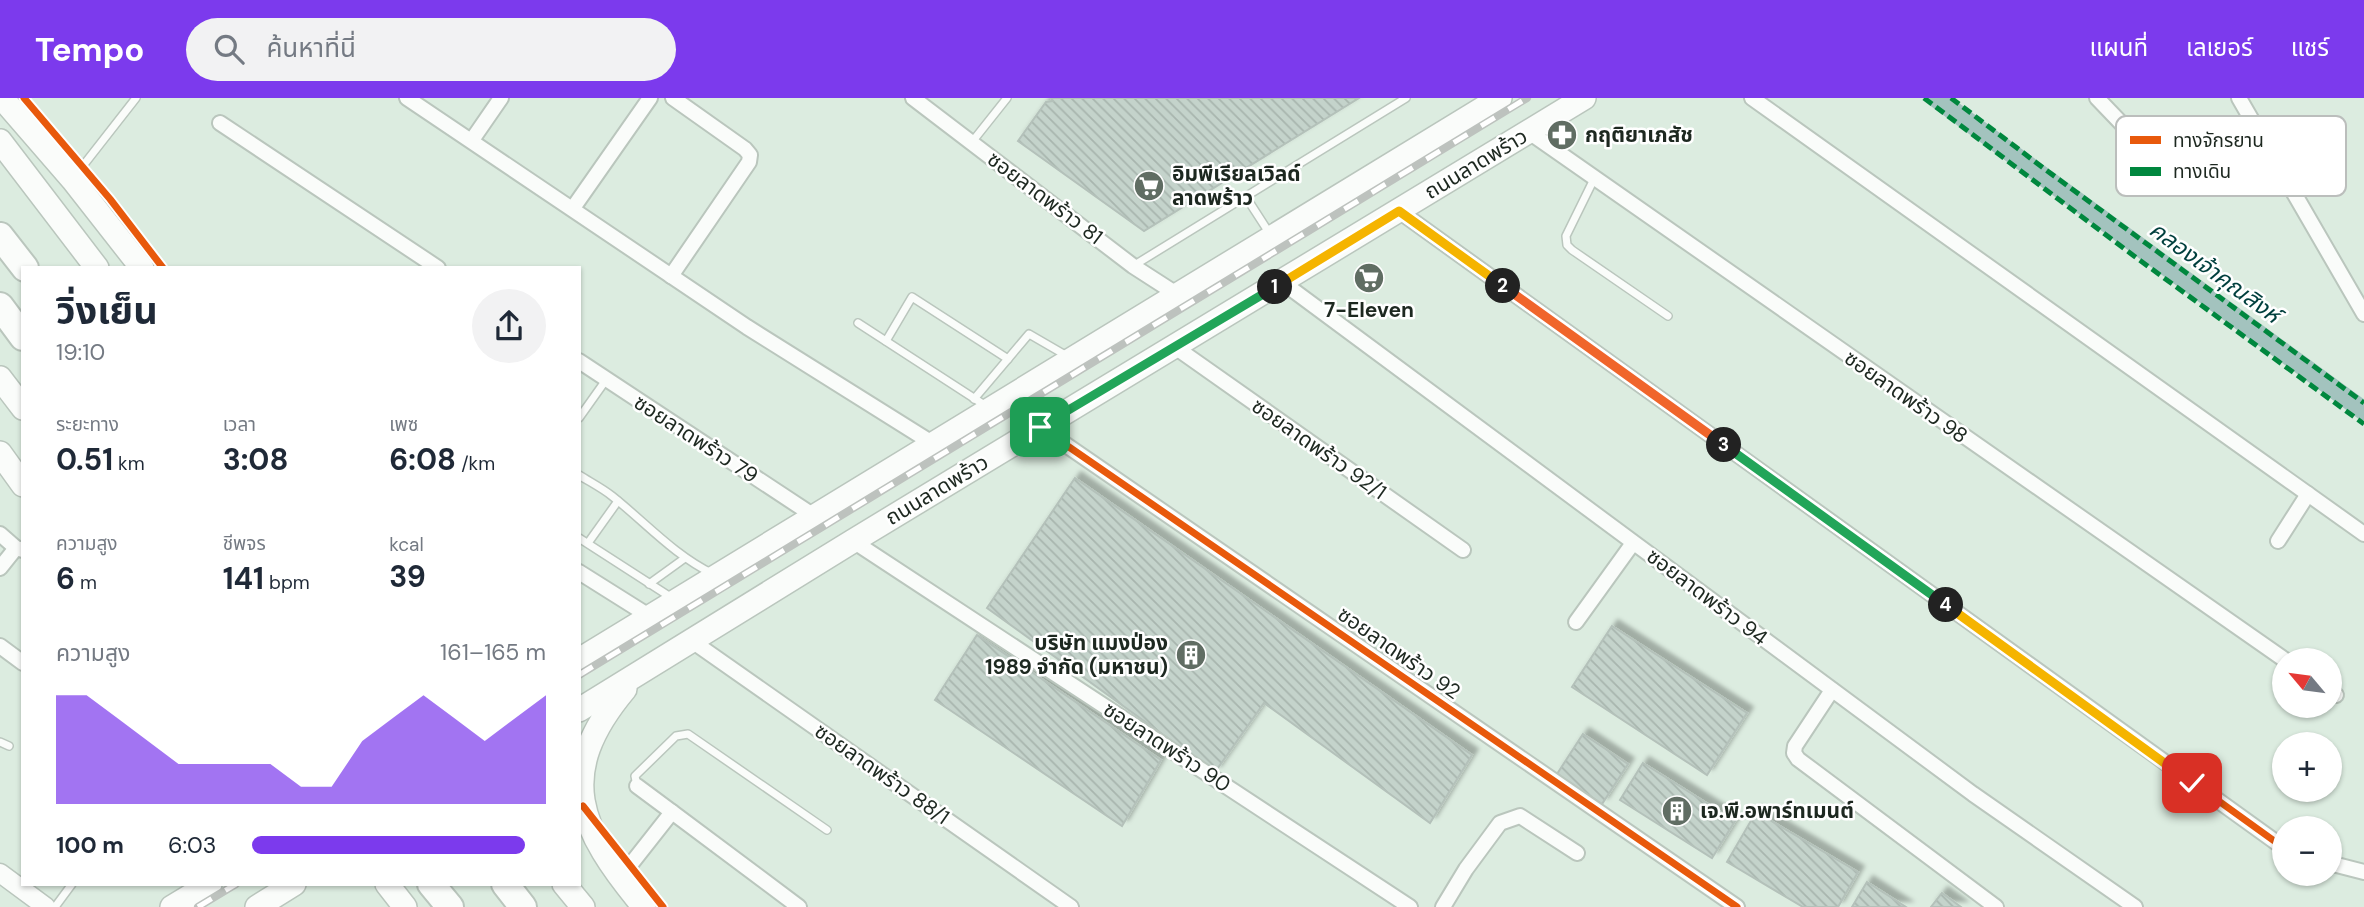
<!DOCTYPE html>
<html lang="th">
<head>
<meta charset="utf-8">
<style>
  body { margin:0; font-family:"DM Sans","Noto Sans Thai",sans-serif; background:#f2f2f3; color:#1f2937; height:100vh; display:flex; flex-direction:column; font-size:26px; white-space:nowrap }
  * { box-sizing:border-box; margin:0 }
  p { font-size:23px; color:#747a83 }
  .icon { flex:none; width:38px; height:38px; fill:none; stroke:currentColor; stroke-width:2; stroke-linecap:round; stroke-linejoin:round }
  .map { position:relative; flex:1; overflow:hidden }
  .details { position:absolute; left:21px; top:168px; width:560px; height:620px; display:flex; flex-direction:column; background:#fff; border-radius:0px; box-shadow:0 2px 5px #0004 }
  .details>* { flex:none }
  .needle { width:46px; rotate:299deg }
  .fabs { position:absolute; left:2272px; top:550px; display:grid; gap:14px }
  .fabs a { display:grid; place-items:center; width:70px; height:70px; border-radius:50%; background:#fff; box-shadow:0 2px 5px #0004; font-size:35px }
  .pin { position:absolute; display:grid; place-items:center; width:60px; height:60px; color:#fff; margin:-30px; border-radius:14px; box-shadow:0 4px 10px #0006 }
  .km { position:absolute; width:35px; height:35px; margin:-18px; border-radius:50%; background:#222; color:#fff; font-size:19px; line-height:35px; text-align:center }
  .round { display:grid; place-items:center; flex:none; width:74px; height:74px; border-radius:37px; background:#f2f2f3 }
  .head { display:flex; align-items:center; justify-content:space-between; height:119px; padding:0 35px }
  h1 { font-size:38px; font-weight:700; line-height:52px }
  .metrics { display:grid; grid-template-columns:repeat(3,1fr); gap:10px; height:119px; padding:7px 35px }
  .metrics div { display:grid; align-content:center }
  .metrics b { font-size:30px; font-weight:700 }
  .metrics small { font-size:19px; font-weight:400 }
  .metrics p { font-size:19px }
  .chart { height:196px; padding:14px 35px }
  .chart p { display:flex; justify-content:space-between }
  .chart svg { width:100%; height:126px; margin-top:7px; fill:#7c3aed; opacity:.7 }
  ul { padding:0 35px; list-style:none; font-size:23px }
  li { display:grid; grid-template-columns:112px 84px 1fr; align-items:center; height:52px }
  li i { height:18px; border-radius:9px; background:#7c3aed }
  header { display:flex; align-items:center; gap:42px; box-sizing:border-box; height:98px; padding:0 35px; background:#7c3aed; color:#fff }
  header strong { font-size:33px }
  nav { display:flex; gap:38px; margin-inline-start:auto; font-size:24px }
  .search { width:490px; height:63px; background:#f2f2f3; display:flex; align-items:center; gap:18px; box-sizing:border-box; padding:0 24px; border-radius:38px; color:#747a83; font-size:26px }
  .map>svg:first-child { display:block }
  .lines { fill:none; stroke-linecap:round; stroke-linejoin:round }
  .canal { stroke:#a3c3be; stroke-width:19 }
  .building { fill:url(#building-back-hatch); stroke:#b4c1ba; stroke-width:2; filter:url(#shadow) }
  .service-casing { stroke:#bac6bd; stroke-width:10 }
  .minor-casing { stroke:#bac6bd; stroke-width:18 }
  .tertiary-casing { stroke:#bac6bd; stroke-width:21 }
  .primary-casing { stroke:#bac6bd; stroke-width:26 }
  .motorway-casing { stroke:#bac6bd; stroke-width:30 }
  .service { stroke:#fafcfa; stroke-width:7 }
  .minor { stroke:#fafcfa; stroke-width:14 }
  .tertiary { stroke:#fafcfa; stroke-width:18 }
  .primary { stroke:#fafcfa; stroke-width:23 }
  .motorway { stroke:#fafcfa; stroke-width:26 }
  .rail-casing { stroke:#bdc2be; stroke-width:8 }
  .rail { stroke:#fff; stroke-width:5; stroke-dasharray:16; stroke-linecap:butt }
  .quiet { stroke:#00873e; stroke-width:5; stroke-dasharray:10 5; stroke-linecap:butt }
  .cycleway-casing { stroke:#fff; stroke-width:11 }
  .cycleway { stroke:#e8590c; stroke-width:7 }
  .split-1-casing { stroke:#fff; stroke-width:14 }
  .split-2-casing { stroke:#fff; stroke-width:14 }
  .split-3-casing { stroke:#fff; stroke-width:14 }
  .split-4-casing { stroke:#fff; stroke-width:14 }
  .split-5-casing { stroke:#fff; stroke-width:14 }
  .split-1 { stroke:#22a559; stroke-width:9 }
  .split-2 { stroke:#f5b400; stroke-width:9 }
  .split-3 { stroke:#f0652b; stroke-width:9 }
  .split-4 { stroke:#22a559; stroke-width:9 }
  .split-5 { stroke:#f5b400; stroke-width:9 }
  .labels { text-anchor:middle; stroke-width:5; stroke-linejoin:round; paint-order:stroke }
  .poi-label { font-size:21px; font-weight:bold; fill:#1d2820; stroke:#fff; text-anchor:start }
  .street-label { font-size:21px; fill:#1d2820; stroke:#fff }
  .water-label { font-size:23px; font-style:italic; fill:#003f3d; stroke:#fff }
  .key { fill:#fff; stroke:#bbbebc; stroke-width:2 }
  .key-label { font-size:19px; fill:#1d2820 }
</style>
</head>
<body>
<header>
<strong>Tempo</strong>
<div class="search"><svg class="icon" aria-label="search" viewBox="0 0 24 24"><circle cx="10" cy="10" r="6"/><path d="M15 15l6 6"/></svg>ค้นหาที่นี่</div>
<nav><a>แผนที่</a><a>เลเยอร์</a><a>แชร์</a></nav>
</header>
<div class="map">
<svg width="2364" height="809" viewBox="0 0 2364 809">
  <defs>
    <pattern id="building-back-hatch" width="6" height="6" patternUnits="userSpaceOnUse" patternTransform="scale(1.75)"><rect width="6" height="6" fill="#c4d3cb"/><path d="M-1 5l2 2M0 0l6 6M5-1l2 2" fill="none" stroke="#a8b5ae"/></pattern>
    <filter id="shadow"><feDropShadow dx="6" dy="-6" stdDeviation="2" flood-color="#0004"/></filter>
  </defs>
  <rect width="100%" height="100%" fill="#dcece0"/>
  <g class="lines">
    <polyline class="canal" points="1936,0 2364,313"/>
  </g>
  <g class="building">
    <polygon points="1051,0 1359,0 1144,133 1018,43 1046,4 1053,3"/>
    <polygon points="1075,380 1472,657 1430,725 1264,605 1215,674 987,510"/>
    <polygon points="1612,528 1747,615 1707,677 1572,589"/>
    <polygon points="977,537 1161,662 1122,728 935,602"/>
    <polygon points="1583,636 1628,666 1602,706 1557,676"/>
    <polygon points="1643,665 1735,723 1712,760 1620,702"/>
    <polygon points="1756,714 1858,774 1838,809 1803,809 1727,764"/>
    <polygon points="1867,784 1906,809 1852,809"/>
    <polygon points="1942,795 1961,809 1931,809"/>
  </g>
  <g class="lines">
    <g class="service-casing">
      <g id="service">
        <polyline points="972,44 1007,0"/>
        <polyline points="75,78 136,0"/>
        <polyline points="1594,81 1566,138 1567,147 1572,152 1668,218"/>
        <polyline points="1246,99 1270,136"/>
        <polyline points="1133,168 1406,0"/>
        <polyline points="858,225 986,308"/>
        <polyline points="886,243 912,199 1008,261"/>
        <polyline points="974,301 1029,236 1067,258"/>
        <polyline points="579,320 606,282"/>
        <path d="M579,377C590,384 602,390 612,398C646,425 674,457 713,476"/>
        <polyline points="579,440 672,500"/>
        <polyline points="588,445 618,403"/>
        <polyline points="649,486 685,460"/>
        <polyline points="0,644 9,648"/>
        <polyline points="637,688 635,678 676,638 688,636 827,732"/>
        <polyline points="55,809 72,786"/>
      </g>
    </g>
    <g class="minor-casing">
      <g id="minor">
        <polyline points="407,0 747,229 932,345"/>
        <polyline points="913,0 1133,168 1178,197"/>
        <polyline points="1752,0 2364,436"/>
        <polyline points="2097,0 2145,50"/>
        <polyline points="2239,0 2364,216"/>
        <polyline points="220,25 438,170"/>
        <polyline points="1529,34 2285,562"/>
        <polyline points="472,42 501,0"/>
        <polyline points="573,110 650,0"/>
        <polyline points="1399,113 2284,750"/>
        <polyline points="671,178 749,64 750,57 745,51 673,0"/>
        <polyline points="1282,184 1973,696 2135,809"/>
        <polyline points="1175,249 1463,452"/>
        <polyline points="579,263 814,418"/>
        <polyline points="1040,329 1737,809"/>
        <polyline points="0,436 16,450 23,452"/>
        <polyline points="853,443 1410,809"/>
        <polyline points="2278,443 2308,396"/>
        <polyline points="0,470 16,450"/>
        <polyline points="579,474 649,518"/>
        <polyline points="1576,524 1633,445"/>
        <polyline points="692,543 1071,809"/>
        <polyline points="0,548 23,565"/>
        <polyline points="1832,592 1795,648 1794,655 1798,661 1996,809"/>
        <polyline points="2329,592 2336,597"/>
        <polyline points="637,688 672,714"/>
        <polyline points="2329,765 2364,774"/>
        <polyline points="620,780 672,714 799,809"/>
        <polyline points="1443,809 1466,771 1500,725 1520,718 1577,755"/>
      </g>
    </g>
    <g class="tertiary-casing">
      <polyline id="tertiary" points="0,775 46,809"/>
    </g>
    <g class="primary-casing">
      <g id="primary">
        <polyline points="2,0 73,82 142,170"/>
        <polyline points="0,43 97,170"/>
        <polyline points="0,280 23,310"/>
        <polyline points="0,355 23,387"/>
        <polyline points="579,562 1500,0"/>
        <path d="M625,591C553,677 579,731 644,809"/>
        <polyline points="579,612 853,443 1584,0"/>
        <polyline points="387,786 405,809"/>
        <polyline points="564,786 583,809"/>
        <polyline points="172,809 210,786"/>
        <polyline points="257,809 294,786"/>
      </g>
    </g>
    <g class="motorway-casing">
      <g id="motorway">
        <polyline points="0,138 25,170"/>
        <polyline points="0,208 23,239"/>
        <polyline points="431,786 450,809"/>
        <polyline points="505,786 523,809"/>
      </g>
    </g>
    <use href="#service" class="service"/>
    <use href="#minor" class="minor"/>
    <use href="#tertiary" class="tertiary"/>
    <use href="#primary" class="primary"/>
    <use href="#motorway" class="motorway"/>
    <g class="rail-casing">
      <g id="rail">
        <polyline points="579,577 1527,0"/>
        <polyline points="198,809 236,786"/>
      </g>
    </g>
    <use href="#rail" class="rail"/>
    <g class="quiet">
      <polyline points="1924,0 2134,158 2364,326"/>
      <polyline points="1951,0 2046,72 2364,305"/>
    </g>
    <g class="cycleway-casing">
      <g id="cycleway">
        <polyline points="24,0 110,101 163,170"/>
        <polyline points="1399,113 2284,750"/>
        <polyline points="1040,329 1737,809"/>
        <polyline points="583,708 663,809"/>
      </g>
    </g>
    <use href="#cycleway" class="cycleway"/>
  </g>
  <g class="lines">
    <g class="split-1-casing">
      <polyline id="split-1" points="1040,329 1275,189"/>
    </g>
    <g class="split-2-casing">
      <polyline id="split-2" points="1275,189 1399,113 1503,188"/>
    </g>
    <g class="split-3-casing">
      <polyline id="split-3" points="1503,188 1724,347"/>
    </g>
    <g class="split-4-casing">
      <polyline id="split-4" points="1724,347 1946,507"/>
    </g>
    <g class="split-5-casing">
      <polyline id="split-5" points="1946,507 2192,685"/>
    </g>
    <use href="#split-1" class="split-1"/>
    <use href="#split-2" class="split-2"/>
    <use href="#split-3" class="split-3"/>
    <use href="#split-4" class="split-4"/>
    <use href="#split-5" class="split-5"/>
  </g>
  <defs>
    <g id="pharmacy-disc" transform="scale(1.575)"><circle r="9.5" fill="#606d63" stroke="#fff"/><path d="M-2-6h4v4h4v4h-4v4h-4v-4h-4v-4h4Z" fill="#fff"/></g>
    <g id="supermarket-disc" transform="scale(1.575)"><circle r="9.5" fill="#606d63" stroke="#fff"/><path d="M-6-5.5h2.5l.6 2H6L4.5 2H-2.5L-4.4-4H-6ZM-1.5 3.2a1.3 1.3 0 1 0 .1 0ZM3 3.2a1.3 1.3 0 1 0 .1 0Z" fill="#fff"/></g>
    <g id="building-disc" transform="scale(1.575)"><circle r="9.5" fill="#606d63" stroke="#fff"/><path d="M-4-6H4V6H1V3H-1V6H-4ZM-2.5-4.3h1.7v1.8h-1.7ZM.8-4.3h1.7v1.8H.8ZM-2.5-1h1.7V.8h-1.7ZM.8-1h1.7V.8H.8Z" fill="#fff"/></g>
  </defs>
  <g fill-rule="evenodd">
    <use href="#pharmacy-disc" x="1562" y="37"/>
    <use href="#supermarket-disc" x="1149" y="88"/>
    <use href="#supermarket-disc" x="1369" y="180"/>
    <use href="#building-disc" x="1191" y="557"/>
    <use href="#building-disc" x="1677" y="713"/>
  </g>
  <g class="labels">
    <g class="poi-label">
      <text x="1585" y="44">กฤติยาเภสัช</text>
      <text x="1172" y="83">อิมพีเรียลเวิลด์<tspan x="1172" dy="24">ลาดพร้าว</tspan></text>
      <text x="1369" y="219" text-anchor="middle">7-Eleven</text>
      <text x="1168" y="552" text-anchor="end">บริษัท แมงป่อง<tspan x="1168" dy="24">1989 จำกัด (มหาชน)</tspan></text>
      <text x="1700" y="720">เจ.พี.อพาร์ทเมนต์</text>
    </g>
    <g class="street-label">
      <text transform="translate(1476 66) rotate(-31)" y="7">ถนนลาดพร้าว</text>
      <text transform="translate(1045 100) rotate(37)" y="7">ซอยลาดพร้าว 81</text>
      <text transform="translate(1906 299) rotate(35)" y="7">ซอยลาดพร้าว 98</text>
      <text transform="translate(696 341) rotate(33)" y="7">ซอยลาดพร้าว 79</text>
      <text transform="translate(1319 351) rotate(35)" y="7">ซอยลาดพร้าว 92/1</text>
      <text transform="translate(937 392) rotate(-31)" y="7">ถนนลาดพร้าว</text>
      <text transform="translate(1707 499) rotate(37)" y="7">ซอยลาดพร้าว 94</text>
      <text transform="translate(1399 555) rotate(35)" y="7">ซอยลาดพร้าว 92</text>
      <text transform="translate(1167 649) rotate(33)" y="7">ซอยลาดพร้าว 90</text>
      <text transform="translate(882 676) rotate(35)" y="7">ซอยลาดพร้าว 88/1</text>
    </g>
    <g class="water-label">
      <text transform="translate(2215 174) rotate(36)" y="8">คลองเจ้าคุณสิงห์</text>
    </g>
  </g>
  <rect x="2116" y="18" width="230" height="80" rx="10" class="key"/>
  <rect x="2130" y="38" width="31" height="8" fill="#e8590c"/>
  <rect x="2130" y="69" width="31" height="9" fill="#00873e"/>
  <g class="key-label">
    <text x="2173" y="49">ทางจักรยาน</text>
    <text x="2173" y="80">ทางเดิน</text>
  </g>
</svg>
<div class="fabs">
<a><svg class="needle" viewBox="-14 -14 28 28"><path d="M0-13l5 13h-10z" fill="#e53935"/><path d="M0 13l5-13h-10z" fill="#747a83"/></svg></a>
<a>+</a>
<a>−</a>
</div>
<div class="pin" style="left:1040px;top:329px;background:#1e9e55"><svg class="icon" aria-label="arrive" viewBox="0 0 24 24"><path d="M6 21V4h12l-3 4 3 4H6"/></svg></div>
<div class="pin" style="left:2192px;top:685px;background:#d93025"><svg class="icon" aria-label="check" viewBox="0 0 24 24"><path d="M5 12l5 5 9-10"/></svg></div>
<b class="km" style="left:1275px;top:189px">1</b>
<b class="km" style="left:1503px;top:188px">2</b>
<b class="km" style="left:1724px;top:347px">3</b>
<b class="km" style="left:1946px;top:507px">4</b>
<section class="details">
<div class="head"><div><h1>วิ่งเย็น</h1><p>19:10</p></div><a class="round"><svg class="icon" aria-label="share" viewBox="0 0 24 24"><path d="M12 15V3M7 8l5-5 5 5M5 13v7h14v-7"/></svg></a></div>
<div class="metrics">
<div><p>ระยะทาง</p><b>0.51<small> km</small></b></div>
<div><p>เวลา</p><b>3:08</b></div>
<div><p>เพซ</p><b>6:08<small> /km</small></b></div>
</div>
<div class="metrics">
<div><p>ความสูง</p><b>6<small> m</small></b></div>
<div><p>ชีพจร</p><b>141<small> bpm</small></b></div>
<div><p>kcal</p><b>39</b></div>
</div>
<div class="chart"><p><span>ความสูง</span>161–165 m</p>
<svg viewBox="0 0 160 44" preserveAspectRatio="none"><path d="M0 44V6L10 6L20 14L30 22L40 30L50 30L60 30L70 30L80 38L90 38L100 22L110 14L120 6L130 14L140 22L150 14L160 6V44z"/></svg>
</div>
<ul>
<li><b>100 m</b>6:03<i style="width:93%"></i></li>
</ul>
</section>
</div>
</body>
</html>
